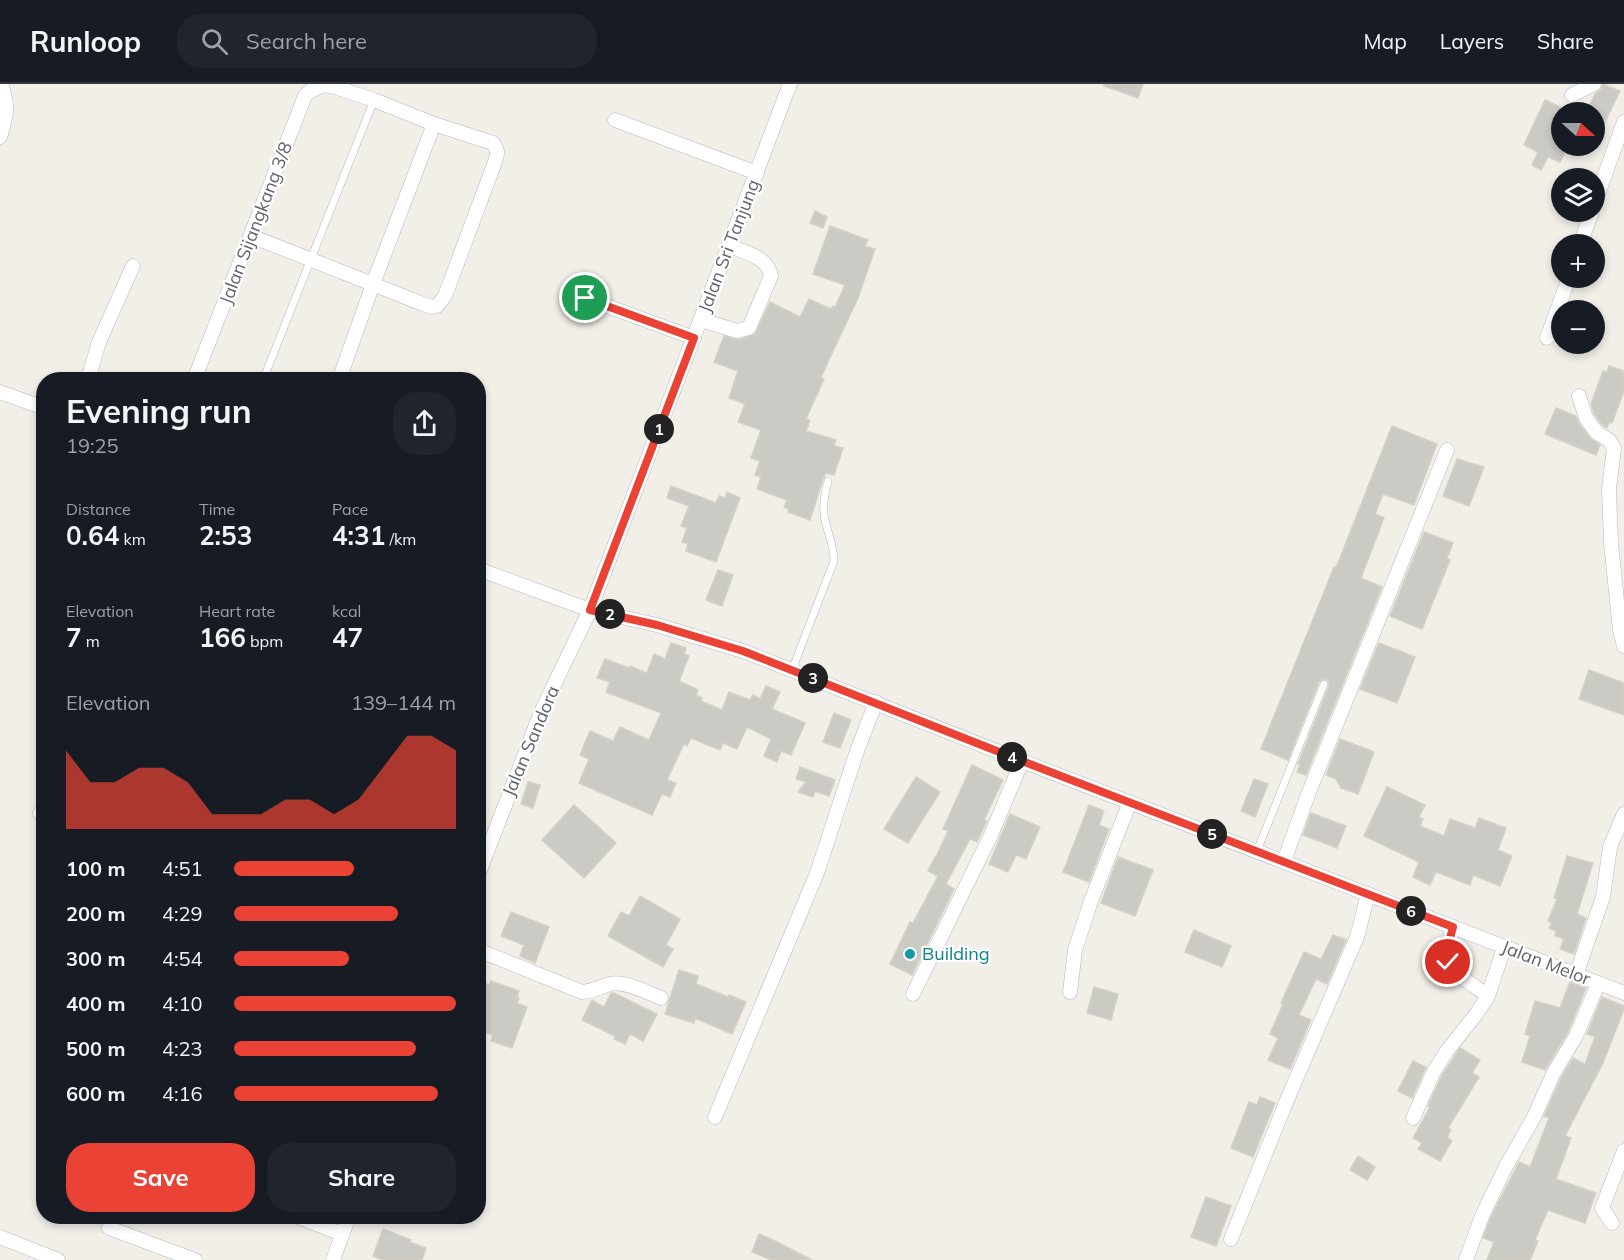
<!DOCTYPE html>
<html lang="en">
<head>
<meta charset="utf-8">
<style>
  body { margin:0; font-family:Mulish,sans-serif; background:#20242c; color:#f1f3f6; height:100vh; display:flex; flex-direction:column; font-size:22px; white-space:nowrap }
  * { box-sizing:border-box; margin:0 }
  p { font-size:20px; color:#9ea1a6 }
  .icon { flex:none; width:33px; height:33px; fill:none; stroke:currentColor; stroke-width:2; stroke-linecap:round; stroke-linejoin:round }
  .map { position:relative; flex:1; overflow:hidden }
  .details { position:absolute; left:36px; top:288px; width:450px; height:852px; display:flex; flex-direction:column; background:#171b24; border-radius:24px; box-shadow:0 3px 9px #0003 }
  .details>* { flex:none }
  .needle { width:39px; rotate:111deg }
  .buttons { position:absolute; left:1551px; top:18px; display:grid; gap:12px }
  .buttons a { display:grid; place-items:center; width:54px; height:54px; border-radius:50%; background:#171b24; box-shadow:0 3px 9px #0003; font-size:30px }
  .pin { position:absolute; display:grid; place-items:center; width:51px; height:51px; color:#fff; margin:-26px; border:3px solid #fff; border-radius:50%; box-shadow:0 2px 6px #0007 }
  .km { position:absolute; width:30px; height:30px; margin:-15px; border-radius:50%; background:#222; color:#fff; font-size:16px; line-height:30px; text-align:center }
  .round { display:grid; place-items:center; flex:none; width:63px; height:63px; border-radius:24px; background:#20242c }
  .headline { display:flex; align-items:center; justify-content:space-between; height:102px; padding:0 30px }
  h1 { font-size:33px; font-weight:700; line-height:45px }
  .figures { display:grid; grid-template-columns:repeat(3,1fr); gap:9px; height:102px; padding:6px 30px }
  .figures div { display:grid; align-content:center }
  .figures b { font-size:26px; font-weight:700 }
  .figures small { font-size:16px; font-weight:400 }
  .figures p { font-size:16px }
  .chart { height:168px; padding:12px 30px }
  .chart p { display:flex; justify-content:space-between }
  .chart svg { width:100%; height:108px; margin-top:6px; fill:#ea4335; opacity:.7 }
  .cta { display:flex; gap:12px; margin-top:auto; padding:12px 30px }
  .cta a { flex:1; height:69px; border-radius:24px; background:#ea4335; color:#fff; font-size:24px; font-weight:700; line-height:69px; text-align:center }
  .cta a+a { background:#20242c; color:#f1f3f6 }
  ul { padding:0 30px; list-style:none; font-size:20px }
  li { display:grid; grid-template-columns:96px 72px 1fr; align-items:center; height:45px }
  li i { height:15px; border-radius:8px; background:#ea4335 }
  header { display:flex; align-items:center; gap:36px; box-sizing:border-box; height:84px; padding:0 30px; background:#171b24; border-bottom:2px solid #363941 }
  header strong { font-size:28px }
  nav { display:flex; gap:33px; margin-inline-start:auto; font-size:21px }
  .search { width:420px; height:54px; background:#20242c; display:flex; align-items:center; gap:15px; box-sizing:border-box; padding:0 21px; border-radius:24px; color:#9ea1a6; font-size:22px }
  .map>svg:first-child { display:block }
  .building { fill:#cccac5; stroke:#d6d1c6; stroke-width:1.5 }
  .lines { fill:none; stroke-linecap:round; stroke-linejoin:round }
  .lane-casing { stroke:#b5b8bc; stroke-width:8 }
  .street-casing { stroke:#b5b8bc; stroke-width:15 }
  .lane { stroke:#fff; stroke-width:7 }
  .street { stroke:#fff; stroke-width:14 }
  .route-casing { stroke:#fff; stroke-width:12 }
  .route { stroke:#ea4335; stroke-width:8 }
  .culture-dot { fill:#0f9aa8; stroke:#fff; stroke-width:2 }
  .labels { text-anchor:middle; stroke-width:4.5; stroke-linejoin:round; paint-order:stroke }
  .street-label { font-size:18px; fill:#5f6368; stroke:#fff }
  .culture-label { font-size:18px; fill:#0d838f; stroke:#fff; text-anchor:start }
</style>
</head>
<body>
<header>
<strong>Runloop</strong>
<div class="search"><svg class="icon" aria-label="search" viewBox="0 0 24 24"><circle cx="10" cy="10" r="6"/><path d="M15 15l6 6"/></svg>Search here</div>
<nav><a>Map</a><a>Layers</a><a>Share</a></nav>
</header>
<div class="map">
<svg width="1624" height="1176" viewBox="0 0 1624 1176">
  <rect width="100%" height="100%" fill="#f1efe8"/>
  <g class="building">
    <polygon points="1104,0 1143,0 1138,14 1104,2"/>
    <polygon points="1603,0 1620,7 1594,61 1594,28 1586,28 1595,10 1601,5"/>
    <polygon points="1545,16 1562,24 1562,62 1568,62 1560,78 1548,73 1541,86 1532,81 1538,68 1524,61"/>
    <polygon points="815,127 827,133 823,144 810,139"/>
    <polygon points="830,142 868,156 865,162 875,165 858,214 821,293 824,295 806,335 810,336 806,347 836,356 834,362 843,364 834,391 826,389 823,395 810,436 788,428 789,425 784,423 787,416 757,405 761,393 755,391 760,377 751,374 761,346 738,338 745,320 729,314 738,287 714,278 724,252 739,256 755,250 770,218 800,233 809,215 831,225 833,222 835,223 845,201 813,190"/>
    <polygon points="1609,282 1624,287 1624,307 1612,339 1609,338 1607,344 1603,342 1594,330 1591,320 1603,287 1607,288"/>
    <polygon points="1556,324 1576,332 1579,339 1590,354 1600,361 1596,371 1545,350"/>
    <polygon points="1392,342 1437,360 1414,421 1383,410 1375,430 1384,434 1361,494 1382,503 1306,691 1297,688 1300,681 1298,680 1329,602 1329,599 1327,595 1323,595 1319,598 1288,676 1261,665 1334,483 1336,484"/>
    <polygon points="1457,375 1484,383 1469,422 1443,412"/>
    <polygon points="671,402 716,419 719,412 725,414 727,408 740,414 716,478 686,467 688,460 682,458 687,444 681,442 689,422 667,414"/>
    <polygon points="1424,448 1453,459 1447,474 1450,476 1422,545 1390,532"/>
    <polygon points="718,486 733,491 722,522 706,516"/>
    <polygon points="671,559 686,564 684,570 689,572 679,597 698,606 696,611 702,614 701,617 722,626 729,608 750,616 753,611 760,615 766,602 780,608 772,625 805,639 791,671 781,667 777,678 764,672 771,655 747,643 737,665 723,659 720,666 691,654 687,662 684,660 667,696 676,699 670,713 662,710 652,731 579,699 589,675 580,671 590,647 613,657 620,643 649,656 661,629 606,608 610,598 597,594 605,575 629,584 630,582 647,589 654,570 665,575"/>
    <polygon points="1379,559 1415,573 1397,619 1360,605"/>
    <polygon points="1589,586 1624,599 1624,631 1579,615"/>
    <polygon points="834,629 851,636 840,664 823,658"/>
    <polygon points="1340,655 1374,668 1358,710 1341,704 1336,695 1326,691"/>
    <polygon points="972,681 1003,696 984,736 987,737 977,758 970,755 946,800 954,805 912,891 890,880 910,838 913,839 938,792 928,787 935,773 936,773 948,747 943,745"/>
    <polygon points="800,683 835,696 829,712 815,707 813,713 798,708 806,698 796,695"/>
    <polygon points="916,693 940,708 908,759 884,745"/>
    <polygon points="1254,695 1268,700 1255,733 1241,727"/>
    <polygon points="528,698 540,701 533,724 521,720"/>
    <polygon points="1387,703 1425,721 1419,733 1423,735 1420,742 1444,752 1450,735 1475,744 1479,734 1506,744 1498,766 1512,772 1500,802 1473,791 1470,801 1436,788 1430,801 1413,793 1419,778 1364,752"/>
    <polygon points="574,721 616,759 584,794 542,756"/>
    <polygon points="1089,721 1104,727 1099,741 1109,745 1089,798 1063,788"/>
    <polygon points="1311,729 1346,742 1337,764 1303,751"/>
    <polygon points="1010,730 1040,743 1026,775 1016,771 1008,788 989,780"/>
    <polygon points="1567,772 1593,779 1577,830 1586,834 1574,870 1560,865 1564,855 1555,852 1556,847 1549,844 1552,839 1548,837 1557,815 1554,814"/>
    <polygon points="1118,773 1153,786 1135,832 1101,819"/>
    <polygon points="640,812 680,835 666,861 673,865 663,883 608,852 621,828 629,832"/>
    <polygon points="511,828 549,843 535,879 520,872 524,861 501,852"/>
    <polygon points="1194,846 1231,862 1222,883 1185,868"/>
    <polygon points="1333,851 1346,856 1327,900 1316,895 1299,931 1311,936 1290,985 1268,976 1278,954 1270,950 1283,920 1281,919 1304,868 1321,875"/>
    <polygon points="679,886 698,892 696,900 728,913 729,911 746,918 732,950 695,934 694,939 665,930"/>
    <polygon points="491,897 519,907 517,913 519,914 517,919 527,923 512,964 491,957 493,951 478,946 478,915 484,899 489,901"/>
    <polygon points="1570,898 1586,904 1568,948 1545,986 1522,978 1530,952 1525,950 1535,917 1560,924"/>
    <polygon points="1094,903 1118,910 1111,936 1087,929"/>
    <polygon points="611,909 614,909 657,930 643,957 630,950 625,960 614,955 615,952 582,936 592,916 604,923"/>
    <polygon points="1602,913 1624,922 1624,925 1603,979 1565,1052 1571,1054 1556,1095 1596,1109 1585,1139 1548,1126 1535,1156 1538,1157 1530,1176 1487,1176 1494,1158 1483,1154 1490,1135 1519,1078 1530,1083 1549,1034 1544,1032 1561,994 1573,974 1585,980 1595,953 1587,950"/>
    <polygon points="1460,964 1480,976 1472,989 1479,993 1448,1044 1451,1046 1447,1053 1452,1057 1440,1077 1418,1065 1422,1059 1413,1054 1430,1023 1428,1022 1442,991"/>
    <polygon points="1413,977 1426,983 1412,1014 1398,1007"/>
    <polygon points="1260,1013 1275,1019 1253,1073 1231,1064 1249,1018 1257,1021"/>
    <polygon points="1358,1072 1375,1083 1367,1096 1350,1086"/>
    <polygon points="1206,1113 1231,1122 1216,1162 1191,1153"/>
    <polygon points="383,1145 411,1156 410,1158 426,1164 422,1176 383,1176 373,1172"/>
    <polygon points="759,1150 773,1156 812,1176 772,1176 752,1168"/>
  </g>
  <g class="lines">
    <g class="lane-casing">
      <g id="lane">
        <polyline points="263,296 374,16"/>
        <path d="M792,586L834,477C834,460 826,446 824,430C823,419 825,408 828,397"/>
        <polyline points="1257,767 1324,600"/>
      </g>
    </g>
    <g class="street-casing">
      <g id="street">
        <polyline points="1572,11 1594,0"/>
        <polyline points="615,36 757,89"/>
        <path d="M0,53C7,30 9,23 1,0"/>
        <polyline points="1594,121 1624,38"/>
        <polyline points="1580,160 1592,128"/>
        <polyline points="585,214 694,254"/>
        <path d="M701,236L737,247L749,244L771,192C768,173 745,168 729,162"/>
        <polyline points="1547,254 1569,194"/>
        <polyline points="89,296 89,292 99,258 133,182"/>
        <path d="M194,296L305,12L310,7L324,1L335,3L374,16L434,40L493,59C498,66 498,70 495,78L445,212L437,222L432,223L423,220L251,152"/>
        <polyline points="339,296 373,200 434,40"/>
        <polyline points="0,308 44,324"/>
        <polyline points="1579,312 1586,334 1597,349 1609,356 1614,364 1609,405 1611,459 1620,546 1624,562"/>
        <polyline points="478,485 590,526 657,541 743,567 1022,677 1624,909"/>
        <polyline points="40,729 44,730"/>
        <polyline points="1284,777 1309,708 1447,366"/>
        <polyline points="478,791 542,626 590,526 790,0"/>
        <path d="M1453,843C1451,851 1448,859 1447,867C1446,888 1473,900 1488,912"/>
        <path d="M478,866L582,908C593,907 600,903 610,900C624,896 648,909 661,914"/>
        <polyline points="1576,891 1603,813 1610,763 1624,730"/>
        <polyline points="1070,908 1075,866 1091,817 1130,718"/>
        <polyline points="913,910 991,751 1022,677"/>
        <polyline points="715,1033 817,789 857,667 876,618"/>
        <polyline points="1413,1034 1434,987 1447,967 1477,929 1488,912 1504,864"/>
        <polyline points="296,1132 342,1150"/>
        <polyline points="1612,1139 1602,1124 1624,1067"/>
        <polyline points="109,1144 195,1176"/>
        <polyline points="0,1153 58,1176"/>
        <polyline points="1231,1155 1287,1016 1357,853 1368,810"/>
        <polyline points="333,1176 349,1132"/>
        <polyline points="1466,1176 1482,1132 1505,1084 1534,1033 1553,990 1576,952 1598,900"/>
      </g>
    </g>
    <use href="#lane" class="lane"/>
    <use href="#street" class="street"/>
  </g>
  <g class="lines">
    <g class="route-casing">
      <polyline id="route" points="585,214 694,254 590,526 657,541 743,567 1022,677 1453,843 1447,866 1448,878"/>
    </g>
    <use href="#route" class="route"/>
  </g>
  <circle class="culture-dot" cx="910" cy="870" r="6"/>
  <g class="labels">
    <g class="street-label">
      <text transform="translate(256 139) rotate(-69)" y="6">Jalan Sijangkang 3/8</text>
      <text transform="translate(729 162) rotate(-69)" y="6">Jalan Sri Tanjung</text>
      <text transform="translate(531 657) rotate(-67)" y="6">Jalan Sandora</text>
      <text transform="translate(1546 879) rotate(21)" y="6">Jalan Melor</text>
    </g>
    <g class="culture-label">
      <text x="922" y="876">Building</text>
    </g>
  </g>
</svg>
<div class="buttons">
<a><svg class="needle" viewBox="-14 -14 28 28"><path d="M0-13l5 13h-10z" fill="#e53935"/><path d="M0 13l5-13h-10z" fill="#9ea1a6"/></svg></a>
<a><svg class="icon" aria-label="layers" viewBox="0 0 24 24"><path d="M12 4l9 5-9 5-9-5zM3 14l9 5 9-5"/></svg></a>
<a>+</a>
<a>−</a>
</div>
<div class="pin" style="left:585px;top:214px;background:#1e9e55"><svg class="icon" aria-label="arrive" viewBox="0 0 24 24"><path d="M6 21V4h12l-3 4 3 4H6"/></svg></div>
<div class="pin" style="left:1448px;top:878px;background:#d93025"><svg class="icon" aria-label="check" viewBox="0 0 24 24"><path d="M5 12l5 5 9-10"/></svg></div>
<b class="km" style="left:659px;top:345px">1</b>
<b class="km" style="left:610px;top:530px">2</b>
<b class="km" style="left:813px;top:594px">3</b>
<b class="km" style="left:1012px;top:673px">4</b>
<b class="km" style="left:1212px;top:750px">5</b>
<b class="km" style="left:1411px;top:827px">6</b>
<section class="details">
<div class="headline"><div><h1>Evening run</h1><p>19:25</p></div><a class="round"><svg class="icon" aria-label="share" viewBox="0 0 24 24"><path d="M12 15V3M7 8l5-5 5 5M5 13v7h14v-7"/></svg></a></div>
<div class="figures">
<div><p>Distance</p><b>0.64<small> km</small></b></div>
<div><p>Time</p><b>2:53</b></div>
<div><p>Pace</p><b>4:31<small> /km</small></b></div>
</div>
<div class="figures">
<div><p>Elevation</p><b>7<small> m</small></b></div>
<div><p>Heart rate</p><b>166<small> bpm</small></b></div>
<div><p>kcal</p><b>47</b></div>
</div>
<div class="chart"><p><span>Elevation</span>139–144 m</p>
<svg viewBox="0 0 160 44" preserveAspectRatio="none"><path d="M0 44V12L10 25L20 25L30 19L40 19L50 25L60 38L70 38L80 38L90 32L100 32L110 38L120 32L130 19L140 6L150 6L160 12V44z"/></svg>
</div>
<ul>
<li><b>100 m</b>4:51<i style="width:54%"></i></li>
<li><b>200 m</b>4:29<i style="width:74%"></i></li>
<li><b>300 m</b>4:54<i style="width:52%"></i></li>
<li><b>400 m</b>4:10<i style="width:100%"></i></li>
<li><b>500 m</b>4:23<i style="width:82%"></i></li>
<li><b>600 m</b>4:16<i style="width:92%"></i></li>
</ul>
<div class="cta"><a>Save</a><a>Share</a></div>
</section>
</div>
</body>
</html>
